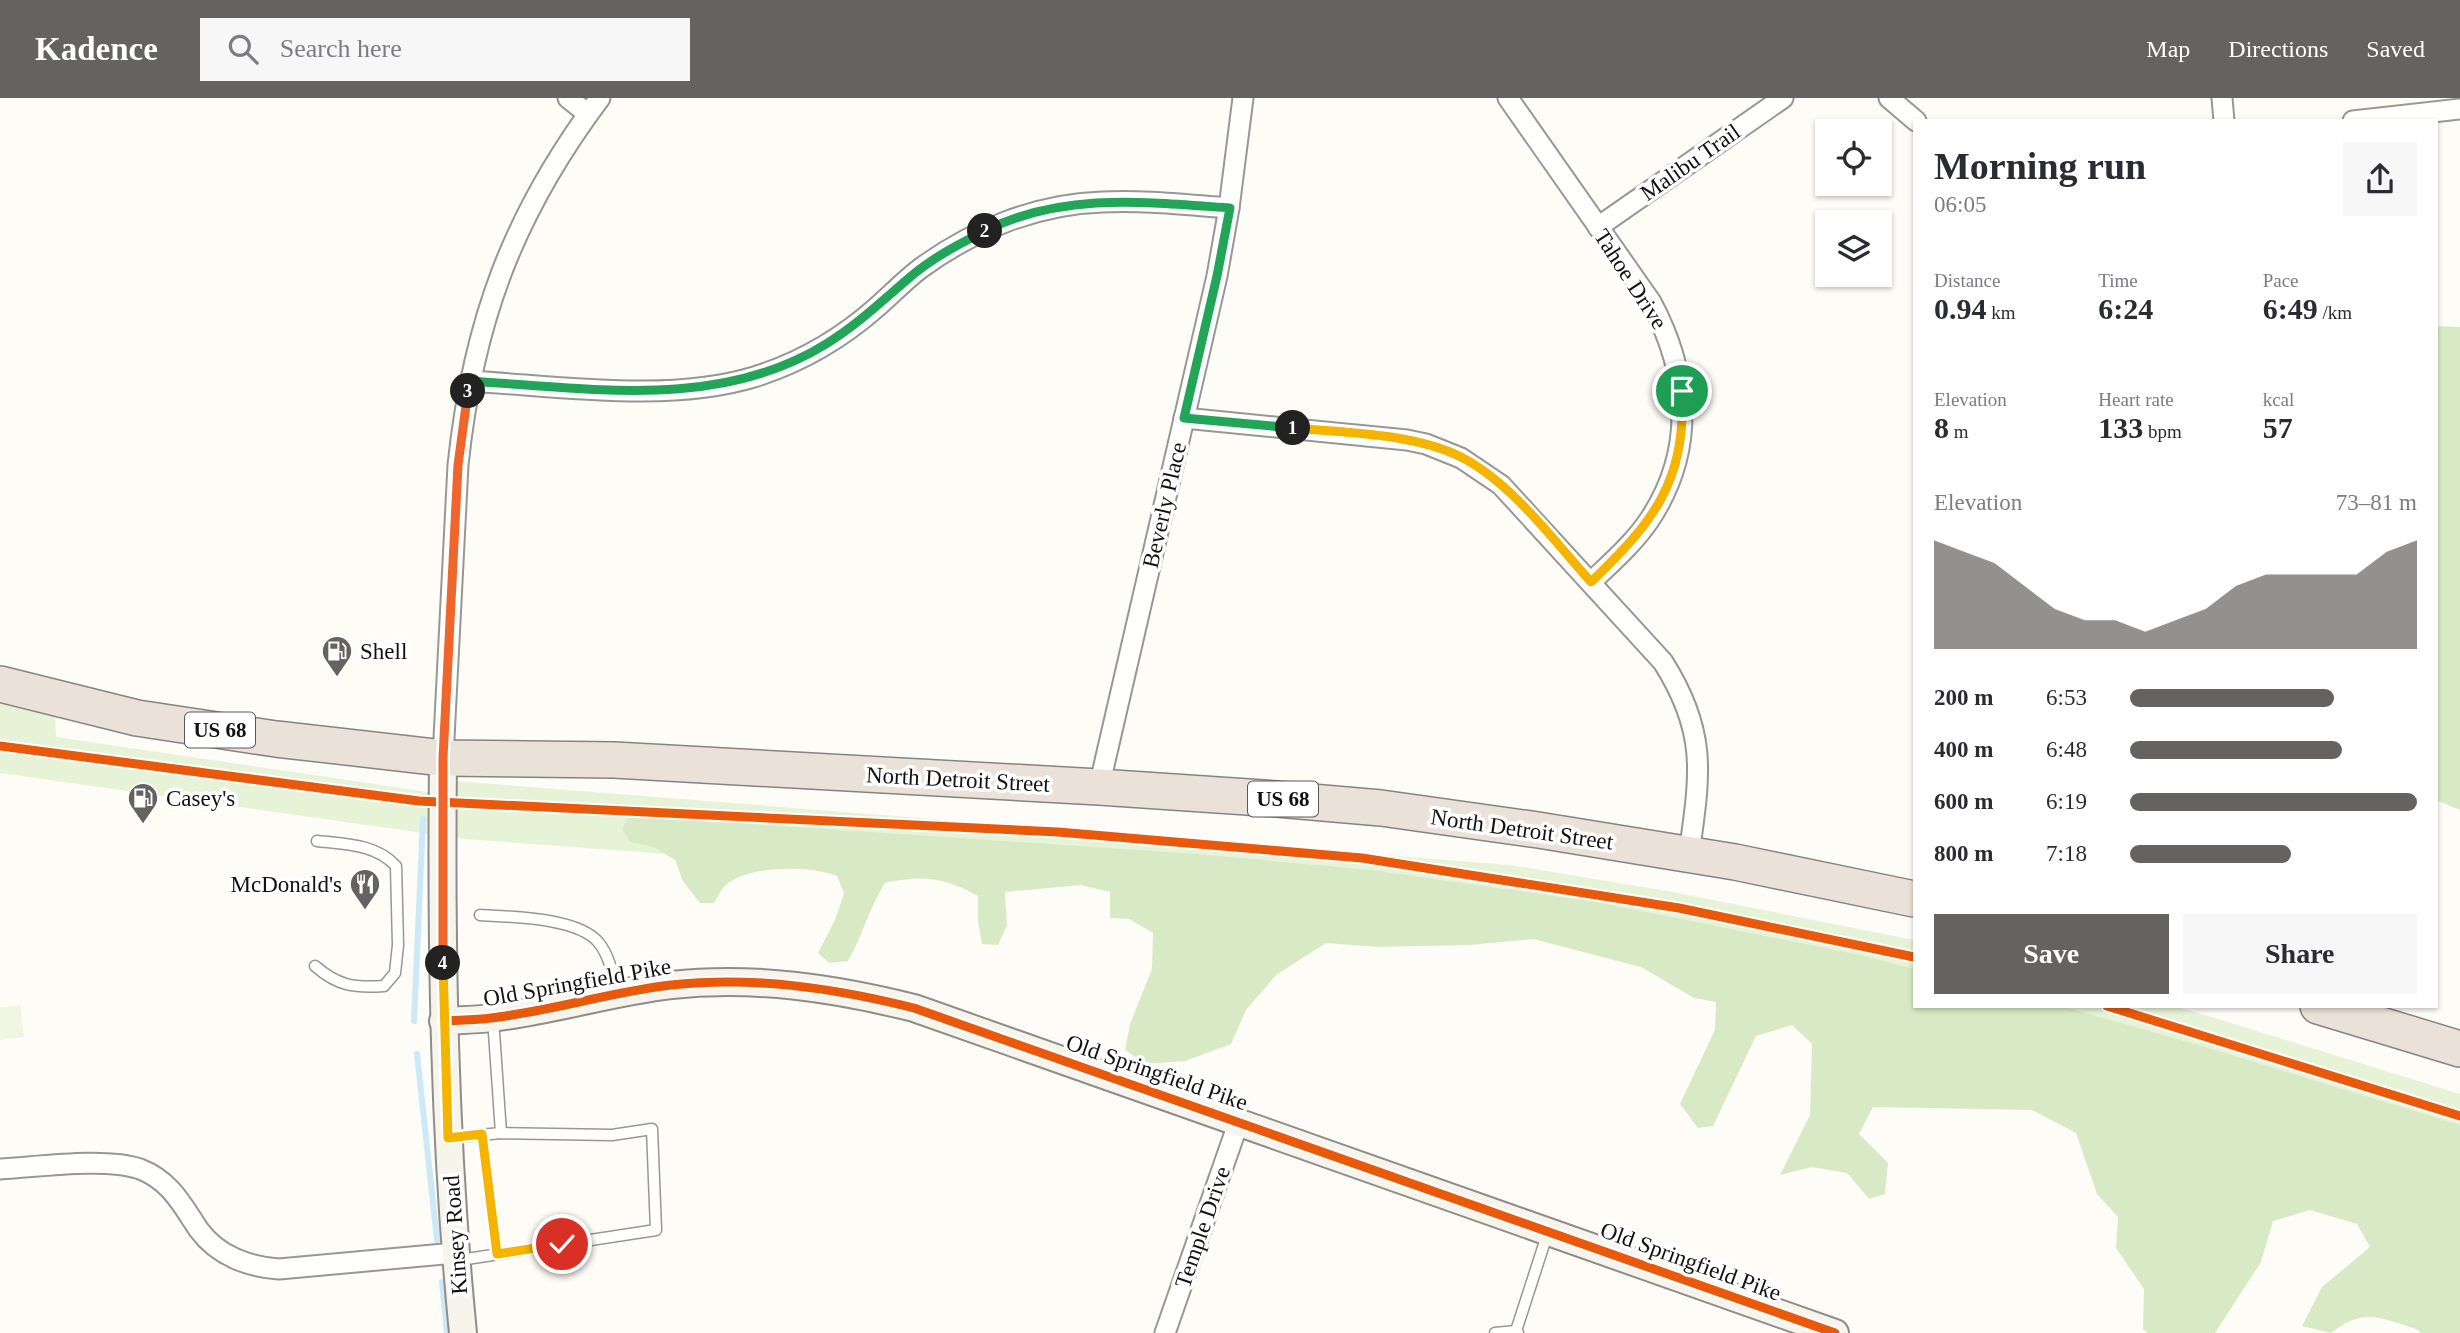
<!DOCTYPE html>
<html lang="en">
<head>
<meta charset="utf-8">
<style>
  body { margin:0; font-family:Georgia,serif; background:#f7f7f7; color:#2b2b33; height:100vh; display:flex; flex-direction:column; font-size:26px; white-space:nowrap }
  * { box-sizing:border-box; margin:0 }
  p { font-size:23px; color:#7c7c81 }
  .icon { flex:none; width:38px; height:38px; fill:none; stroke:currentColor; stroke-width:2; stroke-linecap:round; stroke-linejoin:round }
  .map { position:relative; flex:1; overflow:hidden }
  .side { position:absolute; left:1913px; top:21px; width:525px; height:889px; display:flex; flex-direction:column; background:#fff; border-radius:0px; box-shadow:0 2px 5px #0004 }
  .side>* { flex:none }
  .tools { position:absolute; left:1815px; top:21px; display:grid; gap:14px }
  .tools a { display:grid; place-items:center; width:77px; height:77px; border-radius:0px; background:#fff; box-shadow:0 2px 5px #0004; font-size:35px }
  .pin { position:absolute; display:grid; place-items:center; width:60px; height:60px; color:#fff; margin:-30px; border:4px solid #fff; border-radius:50%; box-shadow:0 2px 7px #0007 }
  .km { position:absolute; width:35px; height:35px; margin:-18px; border-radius:50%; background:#222; color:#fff; font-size:19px; line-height:35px; text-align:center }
  .round { display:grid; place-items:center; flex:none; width:74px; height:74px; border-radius:0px; background:#f7f7f7 }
  .headline { display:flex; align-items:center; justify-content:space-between; height:119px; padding:0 21px }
  h1 { font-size:38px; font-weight:700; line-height:52px }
  .metrics { display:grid; grid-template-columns:repeat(3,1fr); gap:10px; height:119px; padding:7px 21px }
  .metrics div { display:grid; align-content:center }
  .metrics b { font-size:30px; font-weight:700 }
  .metrics small { font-size:19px; font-weight:400 }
  .metrics p { font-size:19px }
  .chart { height:196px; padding:14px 21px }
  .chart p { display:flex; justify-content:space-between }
  .chart svg { width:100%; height:126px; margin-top:7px; fill:#646362; opacity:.7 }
  .cta { display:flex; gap:14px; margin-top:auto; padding:14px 21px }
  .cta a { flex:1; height:80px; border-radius:0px; background:#646362; color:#fff; font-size:28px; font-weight:700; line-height:80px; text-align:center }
  .cta a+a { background:#f7f7f7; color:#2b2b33 }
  ul { padding:0 21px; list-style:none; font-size:23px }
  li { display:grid; grid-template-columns:112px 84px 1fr; align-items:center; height:52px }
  li i { height:18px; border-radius:9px; background:#646362 }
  header { display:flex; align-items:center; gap:42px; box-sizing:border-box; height:98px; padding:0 35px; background:#646362; color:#fff }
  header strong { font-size:33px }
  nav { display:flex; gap:38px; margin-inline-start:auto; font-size:24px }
  .search { width:490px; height:63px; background:#f7f7f7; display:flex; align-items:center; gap:18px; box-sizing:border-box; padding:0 24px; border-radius:0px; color:#7c7c81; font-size:26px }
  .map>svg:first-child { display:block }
  .green { fill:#e7f3d7 }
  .forest { fill:#d8eac5 }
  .pitch { fill:#f0f6e1 }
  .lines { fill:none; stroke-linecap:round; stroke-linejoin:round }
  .stream { stroke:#cde8f7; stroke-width:6 }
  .lane-casing { stroke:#979795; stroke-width:13 }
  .street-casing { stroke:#979795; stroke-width:23 }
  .secondary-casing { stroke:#8e8d8b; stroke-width:30 }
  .highway-casing { stroke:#858482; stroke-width:38 }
  .lane { stroke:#fffffe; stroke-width:10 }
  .street { stroke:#fffffe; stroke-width:19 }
  .secondary { stroke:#f6f4eb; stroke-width:26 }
  .highway { stroke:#eae1d8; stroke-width:35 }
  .cycleway-casing { stroke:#fff; stroke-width:13 }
  .cycleway { stroke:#e8590c; stroke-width:9 }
  .split-1-casing { stroke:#fff; stroke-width:14 }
  .split-2-casing { stroke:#fff; stroke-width:14 }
  .split-3-casing { stroke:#fff; stroke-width:14 }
  .split-4-casing { stroke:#fff; stroke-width:14 }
  .split-5-casing { stroke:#fff; stroke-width:14 }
  .split-1 { stroke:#f5b400; stroke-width:9 }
  .split-2 { stroke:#22a559; stroke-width:9 }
  .split-3 { stroke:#22a559; stroke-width:9 }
  .split-4 { stroke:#f0652b; stroke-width:9 }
  .split-5 { stroke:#f5b400; stroke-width:9 }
  .labels { text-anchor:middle; stroke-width:7; stroke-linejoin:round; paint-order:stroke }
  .shield { fill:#fff; stroke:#585858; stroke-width:2 }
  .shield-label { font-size:21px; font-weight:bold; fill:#111 }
  .street-label { font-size:23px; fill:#111; stroke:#fff }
  .poi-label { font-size:23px; fill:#111; stroke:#fff; text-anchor:start }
</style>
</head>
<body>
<header>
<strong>Kadence</strong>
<div class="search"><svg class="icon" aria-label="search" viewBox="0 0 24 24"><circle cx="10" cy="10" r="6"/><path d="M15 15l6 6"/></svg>Search here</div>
<nav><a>Map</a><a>Directions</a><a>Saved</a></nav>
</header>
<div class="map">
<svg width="2460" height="1235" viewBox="0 0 2460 1235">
  <rect width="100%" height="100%" fill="#fdfcf7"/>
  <g class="green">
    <polygon points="0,597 55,616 56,639 442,696 443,682 1510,767 1673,794 1914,842 1914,902 1382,809 465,741 0,675"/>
    <polygon points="1945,908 2173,908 2205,917 2460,996 2460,1056"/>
  </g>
  <g class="forest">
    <polygon points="2436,228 2460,229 2460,712 2436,702"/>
    <path d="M628,720H664L1197,756L1372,772L1597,804L1860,857L1914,871V908H2061L2202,948L2460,1027V1235H2421L2416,1231C2380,1220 2364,1209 2331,1235L2302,1228L2322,1189L2370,1149L2357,1126L2310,1112L2273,1123L2261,1164L2215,1235H2148L2143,1231L2144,1191L2116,1150L2118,1119L2097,1096L2076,1035L2032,1012L1873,1009L1859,1036L1888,1065L1885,1096L1869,1101L1847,1075L1812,1069L1780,1077L1810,1017L1812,946L1792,927L1756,938L1713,1028L1698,1030L1680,1006L1715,932L1716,904L1694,900L1641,869L1533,841L1469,847L1378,849L1326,845L1276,877L1246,912L1231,946L1185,963L1146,966L1125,952L1130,926L1152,871L1153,835L1129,821L1110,820V794L1081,787L1005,794L1007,827L998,847L982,846L978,823V798C943,779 923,777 885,785C868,812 863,837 848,863L829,865L818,855L835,822L844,795L837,778C812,767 748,767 726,787C721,791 718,799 714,805H700L683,783L675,762L654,749L630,744L622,731Z"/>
  </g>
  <polygon class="pitch" points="20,907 24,939 0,942 0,910"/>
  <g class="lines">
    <g class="stream">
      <polyline points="414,923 423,721"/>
      <polyline points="417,956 437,1142"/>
      <polyline points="442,1184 447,1235"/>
    </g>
    <g class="lane-casing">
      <g id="lane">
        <path d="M480,817C511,819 578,819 599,845C610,859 613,878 617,895"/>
        <path d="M315,868C338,888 354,890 384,888L395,875L398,847L396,768C376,746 345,746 317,743"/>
        <polyline points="493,920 501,1035"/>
        <polyline points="482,1036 497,1156"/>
        <polyline points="449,1040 501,1035 612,1037 652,1031 656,1132 460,1162"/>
        <polyline points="1495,1235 1516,1233"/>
        <polyline points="1518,1235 1516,1233 1548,1134"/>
      </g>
    </g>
    <g class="street-casing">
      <g id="street">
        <polyline points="568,0 588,16"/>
        <path d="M1508,0L1651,204C1689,275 1696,351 1650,421C1634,445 1612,464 1591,484"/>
        <polyline points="1889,0 1916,23"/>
        <polyline points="2222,0 2224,23"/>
        <polyline points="2353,23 2460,11"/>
        <polyline points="1598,129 1783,0"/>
        <path d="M469,283C558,288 669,305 754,279C799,265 842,240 877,209C892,196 905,182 921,170C973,132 1037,106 1102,104C1145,102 1187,107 1229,110"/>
        <path d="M1184,320L1407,342L1426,346L1461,360L1501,387L1663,564C1708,635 1700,677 1689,756"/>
        <path d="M443,660L458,367C473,224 513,116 600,0"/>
        <polyline points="1099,689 1217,178 1229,110 1243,0"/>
        <path d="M0,1071C37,1069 106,1059 140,1071C171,1083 182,1107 199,1132C218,1158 249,1169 279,1171L455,1155"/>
        <polyline points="1165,1235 1239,1023"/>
      </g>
    </g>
    <g class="secondary-casing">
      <g id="secondary">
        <path d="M443,660C441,852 444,1044 463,1235"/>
        <path d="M443,923C459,922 476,922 491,920C552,913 610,894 671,887C753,878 834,890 914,910L1835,1235"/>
      </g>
    </g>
    <g class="highway-casing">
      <g id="highway">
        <polyline points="0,586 137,620 276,641 443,660 614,662 1099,689 1277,701 1381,710 1538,732 1735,764 1914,801"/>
        <polyline points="2318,908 2460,951"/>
      </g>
    </g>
    <use href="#lane" class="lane"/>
    <use href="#street" class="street"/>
    <use href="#secondary" class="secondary"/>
    <use href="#highway" class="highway"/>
    <g class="cycleway-casing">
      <g id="cycleway">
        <polyline points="0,648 419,703 1058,734 1362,760 1679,810 1914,859"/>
        <polyline points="2107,908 2460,1018"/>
        <path d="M443,923C459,922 476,922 491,920C552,913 610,894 671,887C753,878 834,890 914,910L1835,1235"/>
      </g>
    </g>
    <use href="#cycleway" class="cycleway"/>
  </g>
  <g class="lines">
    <g class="split-1-casing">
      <path id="split-1" d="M1293,330C1346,335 1413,335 1461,359C1512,385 1553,442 1591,484C1653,424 1686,385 1682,293"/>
    </g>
    <g class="split-2-casing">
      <path id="split-2" d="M985,133C1062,94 1147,104 1230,110L1217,178L1184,320L1293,330"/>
    </g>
    <g class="split-3-casing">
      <path id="split-3" d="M468,293L469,283C589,290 718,313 826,246C857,227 882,203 909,180C932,160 959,146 985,133"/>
    </g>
    <g class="split-4-casing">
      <polyline id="split-4" points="443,865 443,660 458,367 468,293"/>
    </g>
    <g class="split-5-casing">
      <polyline id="split-5" points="443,865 448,1040 482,1036 497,1156 562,1146"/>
    </g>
    <use href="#split-1" class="split-1"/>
    <use href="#split-2" class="split-2"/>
    <use href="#split-3" class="split-3"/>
    <use href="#split-4" class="split-4"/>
    <use href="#split-5" class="split-5"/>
  </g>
  <defs>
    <g id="fuel-pin" transform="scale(1.575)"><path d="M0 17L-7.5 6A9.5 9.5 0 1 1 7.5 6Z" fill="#646362" stroke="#fff"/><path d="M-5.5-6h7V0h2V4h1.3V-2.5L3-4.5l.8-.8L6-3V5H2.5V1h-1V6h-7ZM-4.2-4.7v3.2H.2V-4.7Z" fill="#fff"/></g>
    <g id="restaurant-pin" transform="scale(1.575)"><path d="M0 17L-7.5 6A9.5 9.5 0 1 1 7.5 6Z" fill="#646362" stroke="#fff"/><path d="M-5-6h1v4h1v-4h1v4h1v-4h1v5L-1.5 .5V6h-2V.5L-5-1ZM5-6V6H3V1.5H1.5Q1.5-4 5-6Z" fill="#fff"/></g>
  </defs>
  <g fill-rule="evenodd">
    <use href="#fuel-pin" x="337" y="553"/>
    <use href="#fuel-pin" x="143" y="700"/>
    <use href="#restaurant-pin" x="365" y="786"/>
  </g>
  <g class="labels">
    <g class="shield">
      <rect x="185" y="614.5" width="70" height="35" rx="5"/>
      <rect x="1248" y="683.5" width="70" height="35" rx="5"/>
    </g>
    <g class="shield-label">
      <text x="220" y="639">US 68</text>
      <text x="1283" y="708">US 68</text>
    </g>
    <g class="street-label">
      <text transform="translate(1690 64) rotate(-35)" y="8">Malibu Trail</text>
      <text transform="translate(1631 181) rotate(57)" y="8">Tahoe Drive</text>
      <text transform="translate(1164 407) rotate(-77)" y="8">Beverly Place</text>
      <text transform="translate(958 681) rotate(3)" y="8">North Detroit Street</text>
      <text transform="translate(1522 731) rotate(8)" y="8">North Detroit Street</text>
      <text transform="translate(577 884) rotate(-10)" y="8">Old Springfield Pike</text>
      <text transform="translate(1157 974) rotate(19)" y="8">Old Springfield Pike</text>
      <text transform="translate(1202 1129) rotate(-71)" y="8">Temple Drive</text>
      <text transform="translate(455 1137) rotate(-94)" y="8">Kinsey Road</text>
      <text transform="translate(1691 1163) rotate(20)" y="8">Old Springfield Pike</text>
    </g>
    <g class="poi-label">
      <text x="360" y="561">Shell</text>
      <text x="166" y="708">Casey's</text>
      <text x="342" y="794" text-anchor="end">McDonald's</text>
    </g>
  </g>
</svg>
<div class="tools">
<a><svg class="icon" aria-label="locate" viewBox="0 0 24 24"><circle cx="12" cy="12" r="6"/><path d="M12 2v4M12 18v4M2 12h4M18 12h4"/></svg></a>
<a><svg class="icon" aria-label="layers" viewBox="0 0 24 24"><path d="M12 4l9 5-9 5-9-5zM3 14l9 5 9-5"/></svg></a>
</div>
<div class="pin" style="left:1682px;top:293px;background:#1e9e55"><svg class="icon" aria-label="arrive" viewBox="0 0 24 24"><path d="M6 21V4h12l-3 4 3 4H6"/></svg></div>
<div class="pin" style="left:562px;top:1146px;background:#d93025"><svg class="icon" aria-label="check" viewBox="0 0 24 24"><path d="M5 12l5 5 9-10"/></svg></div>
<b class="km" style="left:1293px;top:330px">1</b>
<b class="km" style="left:985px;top:133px">2</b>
<b class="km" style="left:468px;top:293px">3</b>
<b class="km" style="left:443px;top:865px">4</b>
<section class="side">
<div class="headline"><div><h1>Morning run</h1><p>06:05</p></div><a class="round"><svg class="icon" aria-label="share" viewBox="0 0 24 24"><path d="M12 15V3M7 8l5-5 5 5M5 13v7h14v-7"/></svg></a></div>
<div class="metrics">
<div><p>Distance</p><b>0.94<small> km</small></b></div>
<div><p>Time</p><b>6:24</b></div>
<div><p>Pace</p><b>6:49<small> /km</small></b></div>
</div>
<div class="metrics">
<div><p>Elevation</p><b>8<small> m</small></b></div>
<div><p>Heart rate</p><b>133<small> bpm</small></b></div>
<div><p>kcal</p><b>57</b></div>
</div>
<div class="chart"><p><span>Elevation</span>73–81 m</p>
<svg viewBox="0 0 160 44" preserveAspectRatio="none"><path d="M0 44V6L10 10L20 14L30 22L40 30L50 34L60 34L70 38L80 34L90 30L100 22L110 18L120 18L130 18L140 18L150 10L160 6V44z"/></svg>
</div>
<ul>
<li><b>200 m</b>6:53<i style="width:71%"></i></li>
<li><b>400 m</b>6:48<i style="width:74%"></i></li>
<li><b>600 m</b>6:19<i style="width:100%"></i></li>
<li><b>800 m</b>7:18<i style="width:56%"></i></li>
</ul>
<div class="cta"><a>Save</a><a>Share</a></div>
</section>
</div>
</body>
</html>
